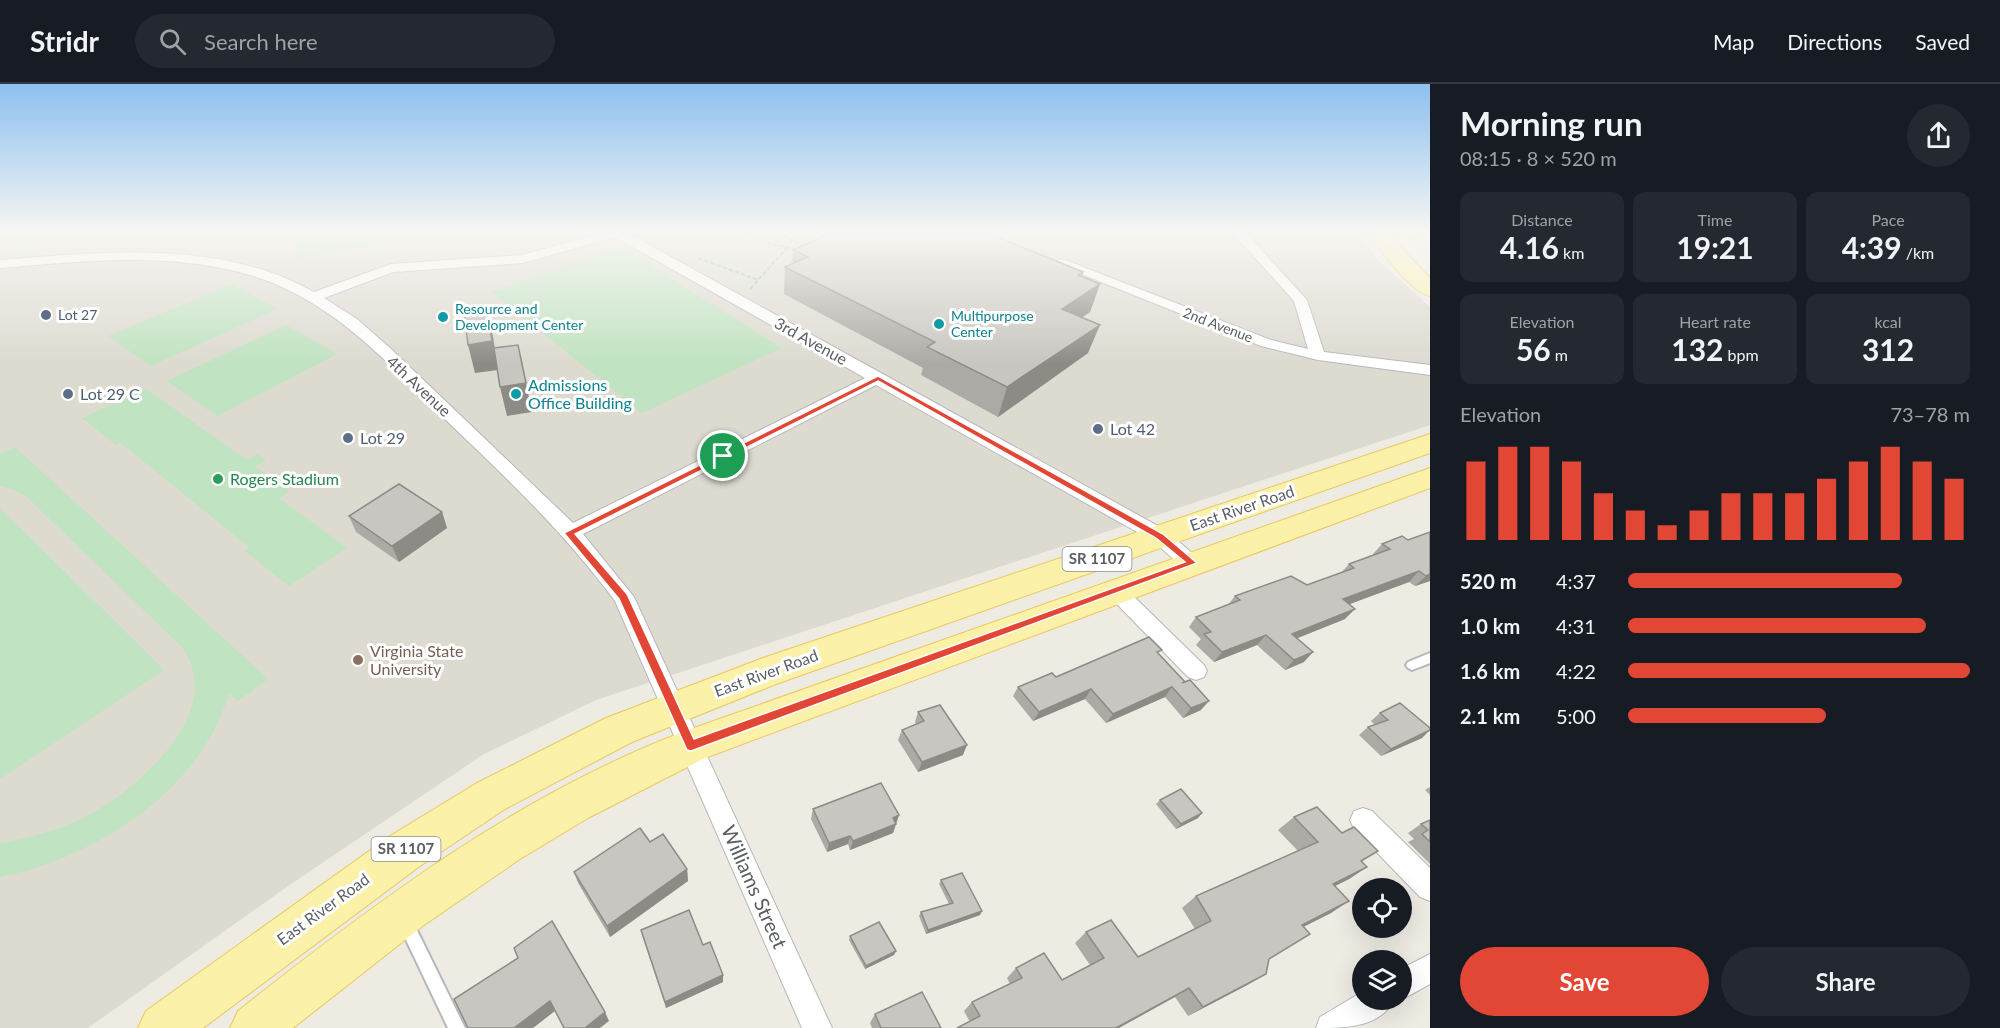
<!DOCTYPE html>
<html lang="en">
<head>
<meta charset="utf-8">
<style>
  body { margin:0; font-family:Lato,sans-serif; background:#242831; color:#f1f3f6; height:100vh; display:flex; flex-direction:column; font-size:22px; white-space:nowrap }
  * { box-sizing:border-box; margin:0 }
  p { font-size:20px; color:#9ea1a6 }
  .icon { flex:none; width:33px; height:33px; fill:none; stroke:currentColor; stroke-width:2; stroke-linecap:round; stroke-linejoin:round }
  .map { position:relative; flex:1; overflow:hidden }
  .sheet { display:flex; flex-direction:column; background:#171b24; width:570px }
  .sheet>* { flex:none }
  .controls { position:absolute; left:1352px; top:794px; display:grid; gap:12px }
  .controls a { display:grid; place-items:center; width:60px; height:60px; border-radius:50%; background:#171b24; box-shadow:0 6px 24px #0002; font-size:30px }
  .pin { position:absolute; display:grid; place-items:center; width:51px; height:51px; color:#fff; margin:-26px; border:3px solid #fff; border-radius:50%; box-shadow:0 2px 6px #0007 }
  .round { display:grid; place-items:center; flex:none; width:63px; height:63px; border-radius:32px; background:#242831 }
  .summary { display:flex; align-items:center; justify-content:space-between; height:102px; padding:0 30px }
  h1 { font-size:33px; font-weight:700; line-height:45px }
  .figures { display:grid; grid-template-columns:repeat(3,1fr); gap:9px; height:102px; padding:6px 30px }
  .figures div { display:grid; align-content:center; border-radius:12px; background:#242831; text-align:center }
  .figures b { font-size:30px; font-weight:700 }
  .figures small { font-size:16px; font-weight:400 }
  .figures p { font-size:16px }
  .chart { height:168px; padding:12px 30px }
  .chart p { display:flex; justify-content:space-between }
  .chart svg { width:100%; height:108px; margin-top:6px; stroke:#e14734; stroke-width:6 }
  .button { display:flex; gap:12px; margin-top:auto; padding:12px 30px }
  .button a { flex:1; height:69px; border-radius:36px; background:#e14734; color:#fff; font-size:24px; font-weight:700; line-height:69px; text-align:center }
  .button a+a { background:#242831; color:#f1f3f6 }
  ul { padding:0 30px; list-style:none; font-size:20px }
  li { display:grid; grid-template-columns:96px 72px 1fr; align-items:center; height:45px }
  li i { height:15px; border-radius:8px; background:#e14734 }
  header { display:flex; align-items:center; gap:36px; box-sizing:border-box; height:84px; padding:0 30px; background:#171b24; border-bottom:2px solid #363941 }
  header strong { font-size:28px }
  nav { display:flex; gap:33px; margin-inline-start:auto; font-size:21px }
  .search { width:420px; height:54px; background:#242831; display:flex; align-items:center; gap:15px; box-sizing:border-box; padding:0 21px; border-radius:33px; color:#9ea1a6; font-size:22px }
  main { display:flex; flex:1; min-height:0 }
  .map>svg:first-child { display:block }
  .education { fill:#dddad0 }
  .green { fill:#c0e3c1 }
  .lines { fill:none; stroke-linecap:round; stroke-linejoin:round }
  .service-casing { stroke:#b5b8bc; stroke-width:4 }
  .minor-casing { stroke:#b5b8bc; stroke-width:2 }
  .primary-casing { stroke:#ebc85d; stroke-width:2 }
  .path { stroke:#99c4a7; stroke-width:2; stroke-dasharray:4.5 2; stroke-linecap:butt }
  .service { fill:#fff; fill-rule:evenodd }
  .minor { fill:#fff; fill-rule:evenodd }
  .primary { fill:#fbf1a9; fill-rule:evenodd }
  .wall { fill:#acaaa5 }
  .shaded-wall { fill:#8c8b86 }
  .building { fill:#c8c6c0; stroke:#8c8b86; stroke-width:1.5 }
  .route { fill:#e14734; stroke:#fff; stroke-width:1.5; fill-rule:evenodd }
  .service-dot { fill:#5c6f8a; stroke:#fff; stroke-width:2 }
  .culture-dot { fill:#0f9aa8; stroke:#fff; stroke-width:2 }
  .leisure-dot { fill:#2e9e5b; stroke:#fff; stroke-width:2 }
  .education-dot { fill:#8d6e63; stroke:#fff; stroke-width:2 }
  .labels { text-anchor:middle; stroke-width:6; stroke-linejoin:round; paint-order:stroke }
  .far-culture-label { font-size:14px; fill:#0d838f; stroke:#fff; text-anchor:start }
  .far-service-label { font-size:14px; fill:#4e5e75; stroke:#fff; text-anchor:start }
  .far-street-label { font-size:14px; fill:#5b5e62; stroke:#fff }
  .shield { fill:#fff; stroke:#8c8e91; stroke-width:1.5 }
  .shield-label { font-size:15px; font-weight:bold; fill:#5b5e62 }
  .street-label { font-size:16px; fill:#5b5e62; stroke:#fff }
  .culture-label { font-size:16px; fill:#0d838f; stroke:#fff; text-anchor:start }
  .service-label { font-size:16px; fill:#4e5e75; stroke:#fff; text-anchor:start }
  .leisure-label { font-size:16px; fill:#27864d; stroke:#fff; text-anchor:start }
  .education-label { font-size:16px; fill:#785e54; stroke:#fff; text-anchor:start }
  .near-street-label { font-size:20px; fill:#5b5e62; stroke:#fff }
</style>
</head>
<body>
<header>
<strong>Stridr</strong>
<div class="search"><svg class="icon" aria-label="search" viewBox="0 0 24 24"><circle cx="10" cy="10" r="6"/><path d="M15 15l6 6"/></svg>Search here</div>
<nav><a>Map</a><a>Directions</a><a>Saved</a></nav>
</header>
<main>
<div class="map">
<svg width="1430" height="944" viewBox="0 0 1430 944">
  <rect width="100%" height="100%" fill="#edebe2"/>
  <polygon class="education" points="0,148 1358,148 1378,176 1430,223 1430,341 596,616 484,670 288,802 88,944 0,944"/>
  <g class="green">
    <polygon points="16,148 107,148 10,163"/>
    <polygon points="296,148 398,148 401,158 298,174"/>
    <polygon points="621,163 782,264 642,329 492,208"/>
    <polygon points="232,200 277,225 151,282 108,252"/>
    <polygon points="286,241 337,270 217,332 167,297"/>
    <polygon points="146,305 247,376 258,370 266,376 255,382 289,407 279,414 347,464 289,502 245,467 249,463 121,359 116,361 82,334"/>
    <path d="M15,363L268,595L238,617L229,609C201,707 95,774 0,793V759C31,754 59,746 87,732C140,704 229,626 181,562L27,413L17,407L0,402V370Z"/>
    <polygon points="0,424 164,586 0,695"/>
  </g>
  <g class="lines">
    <g class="service-casing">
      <g id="service">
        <polygon points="1430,569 1430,579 1412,586 1408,584 1406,581 1408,578"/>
        <polygon points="406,831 411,834 465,944 448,944 398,839 401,834"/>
      </g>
    </g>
    <g class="minor-casing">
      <g id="minor">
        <path d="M606,148H626L1167,447L1203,479L1200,484C1183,489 1166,467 1153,457L876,301L583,450L634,513L832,944H802L615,517C567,452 510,397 451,341C391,283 336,218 253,192C172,167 83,177 0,184V176C102,168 221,155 314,208L391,180L522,171ZM615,153L865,294L573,439L390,264L357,235L324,214L393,188L523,179Z"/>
        <polygon points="1232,148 1245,148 1307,216 1324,268 1430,281 1430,291 1318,276 1261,262 1054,179 1060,175 1065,176 1271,256 1308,265 1294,217"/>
        <polygon points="1116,499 1123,502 1204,581 1207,587 1204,593 1196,596 1188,593 1109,512 1106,507 1109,502"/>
        <polygon points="1363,724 1372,727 1430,784 1430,817 1420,813 1354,745 1350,736 1354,727"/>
        <polygon points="1430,870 1430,900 1401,916 1399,915 1401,885"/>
        <path d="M1362,908V915H1394C1381,944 1345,944 1316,944L1320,933Z"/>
      </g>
    </g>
    <g class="primary-casing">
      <g id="primary">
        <path d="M1368,148H1388L1392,153L1398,148H1422L1408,159L1398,160L1430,194V212C1409,207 1381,167 1368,148Z"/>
        <polygon points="1430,350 1430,369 776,600 632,658 505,725 420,782 203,944 138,944 146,927 390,752 477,699 606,634 763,574"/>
        <path d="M1430,384V404L705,674L588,734L520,775L424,841L293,944H230L238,927C377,817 523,707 691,645Z"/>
      </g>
    </g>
    <g class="path">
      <polyline points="722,148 798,166"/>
      <polyline points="778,148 805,164"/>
      <polyline points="175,158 240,148"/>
      <polyline points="138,159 140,148"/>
      <polyline points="698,174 758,196"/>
      <polyline points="750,205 787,164"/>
    </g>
    <use href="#service" class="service"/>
    <use href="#minor" class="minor"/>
    <use href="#primary" class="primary"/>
  </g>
  <g class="wall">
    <polygon points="793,166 1083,188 1082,193 1100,200 1090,228 1082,233 1088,269 998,333 921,291 923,284 784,210 785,183 792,180"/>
    <polygon points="442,428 447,444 399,478 356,448 349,432"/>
    <polygon points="1430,448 1430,497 1415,502 1409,498 1349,520 1345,535 1297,554 1304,578 1285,586 1257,561 1214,578 1196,561 1201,555 1189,543 1196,533 1228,521 1235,512 1307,501 1341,489 1349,480 1374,471 1373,470 1382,460 1408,456"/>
    <polygon points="1159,570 1201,626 1183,634 1165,613 1106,639 1085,615 1033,637 1013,612 1018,603 1056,593"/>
    <polygon points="918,628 963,671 918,688 898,656 902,646 916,640 915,638"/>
    <polygon points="1380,629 1422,654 1381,672 1359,651 1368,643 1375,641 1371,637"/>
    <polygon points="1430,703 1430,711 1425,706"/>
    <polygon points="1160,716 1198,734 1176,745 1156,720"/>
    <polygon points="813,725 899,731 893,749 850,766 848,760 827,768 811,735"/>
    <polygon points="1294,733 1342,749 1378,767 1362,777 1367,783 1349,795 1335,802 1331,829 1303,843 1269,875 1249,900 1188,932 1175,913 970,938 964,927 972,918 1010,900 1007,894 1016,884 1062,896 1090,881 1075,859 1086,848 1138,873 1195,845 1182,824 1196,812 1298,767 1278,746"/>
    <polygon points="1430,736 1430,780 1408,758 1414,755 1408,749 1421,740"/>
    <polygon points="687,785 688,797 610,853 578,799 574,788"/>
    <polygon points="941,796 980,831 926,850 919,832 921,828 949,820 939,800"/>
    <polygon points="641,846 703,861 723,891 723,898 666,924 643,854"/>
    <polygon points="850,852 896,867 894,871 865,885 849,856"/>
    <polygon points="875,930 941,944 872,944 870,939"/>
  </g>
  <g class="shaded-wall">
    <polygon points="1100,200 1090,228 1052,253 1062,225"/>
    <polygon points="486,224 493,252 498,286 475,289 468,261"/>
    <polygon points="1100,241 1088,269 998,333 1007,303"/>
    <polygon points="524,290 532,328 507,332 500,303"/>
    <polygon points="442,428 447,444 399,478 392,462"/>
    <polygon points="1419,487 1409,498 1334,526 1343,515"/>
    <polygon points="1430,490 1430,497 1415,502 1426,492"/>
    <polygon points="1355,525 1345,535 1283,560 1292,550"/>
    <polygon points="1266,551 1257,561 1214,578 1222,568"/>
    <polygon points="1313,568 1304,578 1285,586 1294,576"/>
    <polygon points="1172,603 1165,613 1106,639 1113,630"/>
    <polygon points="1091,605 1085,615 1033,637 1039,628"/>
    <polygon points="1209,617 1201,626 1183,634 1191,624"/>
    <polygon points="1430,646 1422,654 1381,672 1391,665"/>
    <polygon points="967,661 963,671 918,688 922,678"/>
    <polygon points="1202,729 1198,734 1176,745 1181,740"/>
    <polygon points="899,731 893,749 850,766 853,757 893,734"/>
    <polygon points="850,752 848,760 827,768 829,759"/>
    <polygon points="1367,783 1349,795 1315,812 1333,800"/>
    <polygon points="687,785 688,797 610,853 607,842"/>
    <polygon points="1349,817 1331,829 1285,852 1302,841"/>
    <polygon points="982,827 980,831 926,850 928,846"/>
    <polygon points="896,867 894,871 865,885 866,882"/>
    <polygon points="1266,890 1249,900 1188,932 1203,923"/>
    <polygon points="723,891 723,898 666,924 665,918"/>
    <polygon points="1189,904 1175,913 1119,944 1116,944"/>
    <polygon points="550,917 555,927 533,944 514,944"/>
    <polygon points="605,928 609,937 600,944 585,944"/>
  </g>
  <g class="building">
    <polygon points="833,148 985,148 1083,188 1078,191 1100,200 1062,225 1100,241 1007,303 927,263 935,258 785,183 808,173 793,166"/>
    <polygon points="486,224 492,257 468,261 464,227"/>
    <polygon points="518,261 526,299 500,303 494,264"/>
    <polygon points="399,400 442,428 392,462 349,432"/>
    <polygon points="1430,448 1430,490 1426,492 1419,487 1343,515 1355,525 1292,550 1313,568 1294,576 1266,551 1222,568 1204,550 1211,548 1196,533 1240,516 1235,512 1291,492 1307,501 1354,484 1349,480 1390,465 1382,460 1402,452 1408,456"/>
    <polygon points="1149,553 1162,566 1157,568 1185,598 1182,599 1190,596 1209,617 1191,624 1172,603 1113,630 1091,605 1039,628 1018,603 1052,589 1056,593"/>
    <polygon points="1400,619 1430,644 1430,646 1391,665 1368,643 1388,636 1380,629"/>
    <polygon points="940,621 967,661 922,678 902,646 924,637 918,628"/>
    <polygon points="881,699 899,731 893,734 896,740 853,757 850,752 829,759 813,725"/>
    <polygon points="1181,705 1202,729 1181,740 1160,716"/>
    <polygon points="1317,723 1342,749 1354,743 1378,767 1361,777 1367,783 1333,800 1349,817 1302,841 1310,850 1269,875 1266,890 1203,923 1189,904 1116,944 957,944 980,932 972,918 1022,894 1016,884 1044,869 1062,896 1104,874 1086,848 1111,836 1138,873 1211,837 1196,812 1318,758 1294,733"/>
    <polygon points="1430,736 1430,758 1422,750 1428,746 1421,740"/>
    <polygon points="640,744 650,758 663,750 687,785 607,842 574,788"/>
    <polygon points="962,789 982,827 928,846 921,828 953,819 941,796"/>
    <polygon points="689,826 703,861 710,858 723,891 665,918 641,846"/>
    <polygon points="552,837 605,928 585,944 564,944 550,917 514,944 468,944 454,915 518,874 514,864"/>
    <polygon points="879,838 896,867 866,882 850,852"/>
    <polygon points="922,908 941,944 881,944 875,930"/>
  </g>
  <linearGradient id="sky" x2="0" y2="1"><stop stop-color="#8dc0f0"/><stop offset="0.53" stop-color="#f7f6f2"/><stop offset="1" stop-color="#f7f6f2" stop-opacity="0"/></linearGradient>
  <rect width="1430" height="280" fill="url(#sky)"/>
  <path class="route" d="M878,292L1163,450L1197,479L691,667L687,666L619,515L564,449ZM878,297L1156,454L1185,478L694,655L627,510L575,450Z"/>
  <g class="service-dot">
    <circle cx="46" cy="231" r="6"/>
    <circle cx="68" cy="310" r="6"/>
    <circle cx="1098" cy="345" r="6"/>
    <circle cx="348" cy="354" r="6"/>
  </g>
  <g class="culture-dot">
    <circle cx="443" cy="233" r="6"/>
    <circle cx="939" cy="240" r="6"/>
    <circle cx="516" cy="310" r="6"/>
  </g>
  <circle class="leisure-dot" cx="218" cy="395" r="6"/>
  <circle class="education-dot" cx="358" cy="576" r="6"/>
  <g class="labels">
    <g class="far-culture-label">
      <text x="455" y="230">Resource and<tspan x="455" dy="16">Development Center</tspan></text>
      <text x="951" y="237">Multipurpose<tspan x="951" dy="16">Center</tspan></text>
    </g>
    <g class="far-service-label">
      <text x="58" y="236">Lot 27</text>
    </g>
    <g class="far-street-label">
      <text transform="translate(1218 241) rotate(21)" y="5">2nd Avenue</text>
    </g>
    <g class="shield">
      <rect x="1062.5" y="463" width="69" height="24" rx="4.5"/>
      <rect x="371.5" y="753" width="69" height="24" rx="4.5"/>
    </g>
    <g class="shield-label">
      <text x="1097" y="480">SR 1107</text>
      <text x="406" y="770">SR 1107</text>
    </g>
    <g class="street-label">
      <text transform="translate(811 257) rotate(29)" y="6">3rd Avenue</text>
      <text transform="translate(419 302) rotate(43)" y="6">4th Avenue</text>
      <text transform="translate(1242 424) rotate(-19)" y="6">East River Road</text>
      <text transform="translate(766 589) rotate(-20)" y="6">East River Road</text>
      <text transform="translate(323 825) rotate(-36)" y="6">East River Road</text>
    </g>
    <g class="culture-label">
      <text x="528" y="307">Admissions<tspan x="528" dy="18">Office Building</tspan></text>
    </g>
    <g class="service-label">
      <text x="80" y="316">Lot 29 C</text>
      <text x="1110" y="351">Lot 42</text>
      <text x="360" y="360">Lot 29</text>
    </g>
    <g class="leisure-label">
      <text x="230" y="401">Rogers Stadium</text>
    </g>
    <g class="education-label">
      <text x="370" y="573">Virginia State<tspan x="370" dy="18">University</tspan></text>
    </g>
    <g class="near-street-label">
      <text transform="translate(754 803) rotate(66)" y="7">Williams Street</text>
    </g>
  </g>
</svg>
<div class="controls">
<a><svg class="icon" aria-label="locate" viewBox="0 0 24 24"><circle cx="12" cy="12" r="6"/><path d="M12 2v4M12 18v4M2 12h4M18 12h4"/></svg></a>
<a><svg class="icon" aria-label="layers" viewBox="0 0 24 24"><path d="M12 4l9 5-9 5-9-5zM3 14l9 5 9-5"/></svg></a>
</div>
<div class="pin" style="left:723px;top:372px;background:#1e9e55"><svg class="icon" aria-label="arrive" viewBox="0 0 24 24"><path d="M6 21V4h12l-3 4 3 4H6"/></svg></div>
</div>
<section class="sheet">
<div class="summary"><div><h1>Morning run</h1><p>08:15 · 8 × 520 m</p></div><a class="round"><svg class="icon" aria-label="share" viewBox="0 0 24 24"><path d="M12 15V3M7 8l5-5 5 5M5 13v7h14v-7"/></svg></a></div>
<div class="figures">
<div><p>Distance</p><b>4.16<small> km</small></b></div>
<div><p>Time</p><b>19:21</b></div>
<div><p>Pace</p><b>4:39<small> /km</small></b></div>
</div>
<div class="figures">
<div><p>Elevation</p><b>56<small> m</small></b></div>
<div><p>Heart rate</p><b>132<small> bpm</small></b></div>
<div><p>kcal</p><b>312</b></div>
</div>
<div class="chart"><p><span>Elevation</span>73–78 m</p>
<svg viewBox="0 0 160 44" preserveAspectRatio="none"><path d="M5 44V12M15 44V6M25 44V6M35 44V12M45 44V25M55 44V32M65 44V38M75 44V32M85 44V25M95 44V25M105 44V25M115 44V19M125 44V12M135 44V6M145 44V12M155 44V19"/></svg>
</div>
<ul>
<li><b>520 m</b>4:37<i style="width:80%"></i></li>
<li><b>1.0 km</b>4:31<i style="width:87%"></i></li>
<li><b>1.6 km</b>4:22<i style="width:100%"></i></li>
<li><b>2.1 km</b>5:00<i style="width:58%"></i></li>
</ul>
<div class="button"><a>Save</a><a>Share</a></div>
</section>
</main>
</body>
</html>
